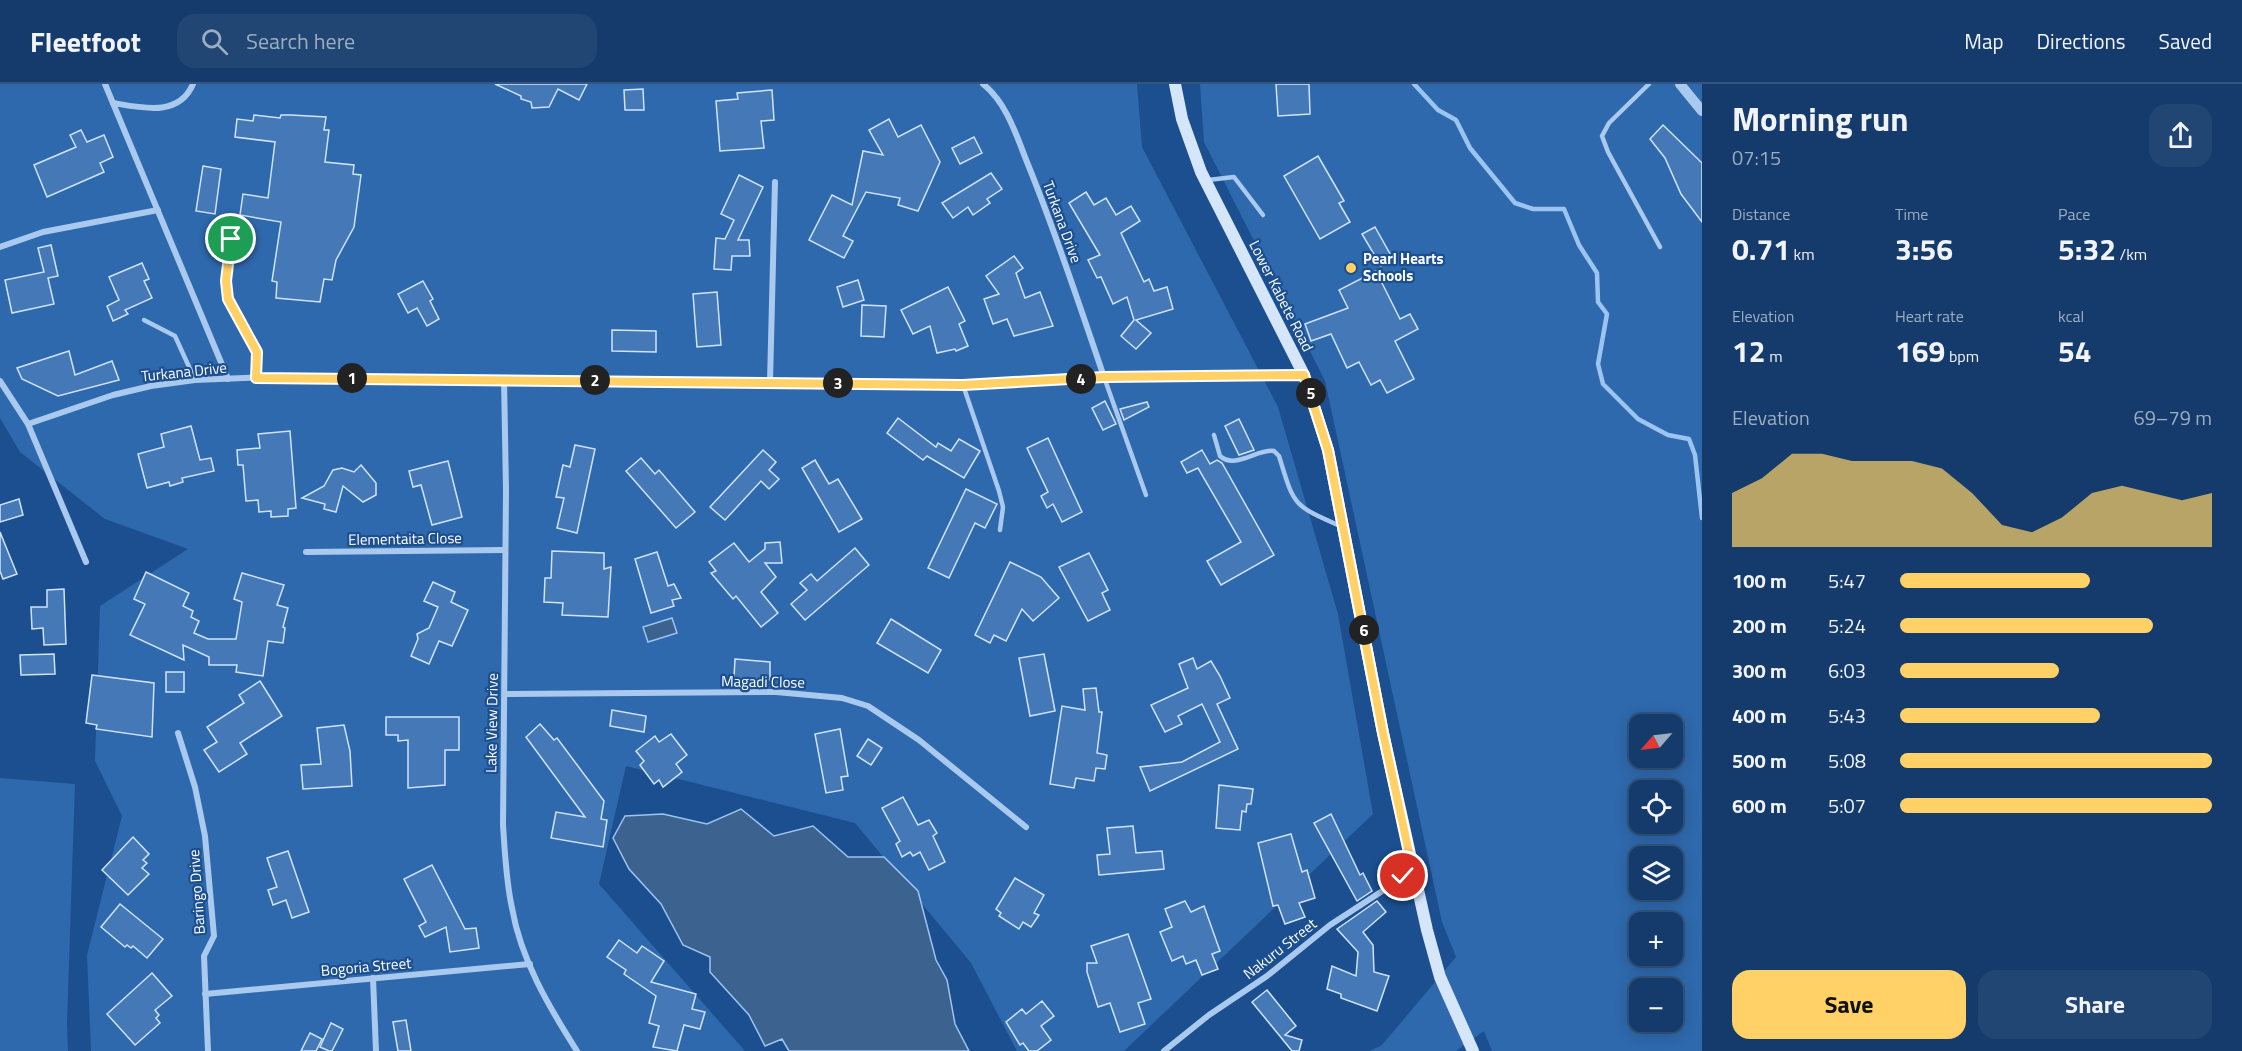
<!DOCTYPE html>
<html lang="en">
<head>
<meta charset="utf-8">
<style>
  body { margin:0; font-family:"Titillium Web",sans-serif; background:#214673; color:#f1f3f6; height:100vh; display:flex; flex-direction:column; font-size:22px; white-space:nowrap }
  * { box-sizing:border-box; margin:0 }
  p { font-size:20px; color:#9dadc1 }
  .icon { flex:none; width:33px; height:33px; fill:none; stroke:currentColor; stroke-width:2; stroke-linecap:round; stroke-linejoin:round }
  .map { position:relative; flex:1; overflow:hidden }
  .side { display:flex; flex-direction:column; background:#143b6b; width:540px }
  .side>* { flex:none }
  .needle { width:39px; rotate:242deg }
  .buttons { position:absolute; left:1629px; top:630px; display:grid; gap:12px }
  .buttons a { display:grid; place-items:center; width:54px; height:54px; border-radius:12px; background:#143b6b; box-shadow:0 3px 15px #0003,0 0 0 2px #33557e; font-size:30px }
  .pin { position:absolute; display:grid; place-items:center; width:51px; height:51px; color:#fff; margin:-26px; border:3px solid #fff; border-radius:50%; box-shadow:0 2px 6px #0007 }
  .km { position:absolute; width:30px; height:30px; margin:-15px; border-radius:50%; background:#222; color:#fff; font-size:16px; line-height:30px; text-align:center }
  .round { display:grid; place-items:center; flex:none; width:63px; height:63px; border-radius:18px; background:#214673 }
  .head { display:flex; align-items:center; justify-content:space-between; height:102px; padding:0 30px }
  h1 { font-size:33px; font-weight:700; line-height:45px }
  .figures { display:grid; grid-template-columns:repeat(3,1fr); gap:9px; height:102px; padding:6px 30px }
  .figures div { display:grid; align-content:center }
  .figures b { font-size:30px; font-weight:700 }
  .figures small { font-size:16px; font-weight:400 }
  .figures p { font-size:16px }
  .chart { height:168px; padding:12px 30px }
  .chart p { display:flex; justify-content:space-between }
  .chart svg { width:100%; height:108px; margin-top:6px; fill:#ffd166; opacity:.7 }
  .button { display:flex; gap:12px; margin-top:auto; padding:12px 30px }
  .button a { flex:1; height:69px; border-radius:18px; background:#ffd166; color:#111; font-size:24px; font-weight:700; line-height:69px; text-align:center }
  .button a+a { background:#214673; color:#f1f3f6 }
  ul { padding:0 30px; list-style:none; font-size:20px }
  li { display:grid; grid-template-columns:96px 72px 1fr; align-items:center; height:45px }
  li i { height:15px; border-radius:8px; background:#ffd166 }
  header { display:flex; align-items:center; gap:36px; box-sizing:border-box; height:84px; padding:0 30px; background:#143b6b; border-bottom:2px solid #33557e }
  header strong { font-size:28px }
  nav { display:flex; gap:33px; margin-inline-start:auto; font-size:21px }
  .search { width:420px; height:54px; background:#214673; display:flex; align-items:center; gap:15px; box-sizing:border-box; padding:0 21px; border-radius:18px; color:#9dadc1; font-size:22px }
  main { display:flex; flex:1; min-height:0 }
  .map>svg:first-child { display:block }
  .green { fill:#2e69ad; fill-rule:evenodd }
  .water { fill:#3c6290; stroke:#9cc4f0; stroke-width:1.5 }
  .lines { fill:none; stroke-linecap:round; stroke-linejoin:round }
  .stream { stroke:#9cc4f0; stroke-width:4.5 }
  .building { fill:#4478b7; stroke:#cfe3fa; stroke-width:1.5 }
  .service { stroke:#a9c9ee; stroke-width:4.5 }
  .minor { stroke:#a9c9ee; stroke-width:6 }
  .tertiary { stroke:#a9c9ee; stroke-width:10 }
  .secondary { stroke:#d6e6fa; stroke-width:12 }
  .route-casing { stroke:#fff; stroke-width:12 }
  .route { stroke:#ffd166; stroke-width:8 }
  .poi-dot { fill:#ffd166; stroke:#1b4f8f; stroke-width:2 }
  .labels { text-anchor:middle; stroke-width:4.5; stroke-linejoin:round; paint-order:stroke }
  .street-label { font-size:15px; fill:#fff; stroke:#1b4f8f }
  .poi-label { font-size:15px; font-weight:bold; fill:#fff; stroke:#1b4f8f; text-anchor:start }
</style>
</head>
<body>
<header>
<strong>Fleetfoot</strong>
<div class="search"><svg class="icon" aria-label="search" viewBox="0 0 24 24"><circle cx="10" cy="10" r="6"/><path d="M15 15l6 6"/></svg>Search here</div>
<nav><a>Map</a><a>Directions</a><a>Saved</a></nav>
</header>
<main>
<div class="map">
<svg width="1702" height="967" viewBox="0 0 1702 967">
  <rect width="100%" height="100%" fill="#1b4f8f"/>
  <g class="green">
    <polygon points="0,0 1137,0 1142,63 1278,323 1338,530 1373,730 1124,967 1017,967 971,879 855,739 626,682 599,800 745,967 91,967 87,871 122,732 95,677 100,522 188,465 105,435 20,368 0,334"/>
    <path d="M1200,0H1702V967H1492L1484,947L1456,967H1370L1382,961L1456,873L1442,838L1325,297L1204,58ZM1640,640H1672V674H1640ZM1640,706H1672V740H1640ZM1640,772H1672V806H1640ZM1640,838H1672V872H1640ZM1640,904H1672V938H1640Z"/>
    <polygon points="0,694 75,700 67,939 68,967 0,967"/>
  </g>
  <g class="water">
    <polygon points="672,534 677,549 648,558 643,543"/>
    <polygon points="741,725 774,752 813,742 848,773 884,773 918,807 936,876 947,896 955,940 969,967 789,967 782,955 765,962 749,931 710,888 710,873 683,861 661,820 629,785 613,754 625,732 663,730 707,740"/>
  </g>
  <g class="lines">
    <polyline class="stream" points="1414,0 1438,26 1456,36 1470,64 1515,119 1533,125 1564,125 1579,161 1597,189 1598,218 1607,230 1598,280 1603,300 1638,335 1668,351 1689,355 1695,371 1702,434"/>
  </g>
  <g class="building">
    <polygon points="495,0 587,0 579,16 558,5 549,23 532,24 531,18 521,15 521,12"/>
    <polygon points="1276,0 1309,0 1310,30 1278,32"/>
    <polygon points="643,5 644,26 625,26 624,6"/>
    <polygon points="772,6 774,36 761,37 764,64 720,67 716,17 738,15 737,9"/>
    <polygon points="254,31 280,34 281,31 291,31 326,33 324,46 329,46 325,78 354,81 353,90 361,91 354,143 336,176 332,196 324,195 320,218 276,214 277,198 272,197 281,138 240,131 243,110 268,114 275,58 235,53 237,35 253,37"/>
    <polygon points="889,35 898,53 921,41 940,78 918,127 898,121 900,114 866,108 843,152 853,157 844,174 809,156 832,111 852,121 863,67 883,71 869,46"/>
    <polygon points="1663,41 1702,79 1702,138 1681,110 1665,74 1650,55"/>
    <polygon points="81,46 87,58 104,51 113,73 100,79 104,88 47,113 34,81 76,63 70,51"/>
    <polygon points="974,53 982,69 960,80 952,64"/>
    <polygon points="1318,72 1344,117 1339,119 1350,138 1320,155 1284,92"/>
    <polygon points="203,82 221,85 215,130 196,127"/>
    <polygon points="991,89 1002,105 987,115 990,119 973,131 968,123 953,134 942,119"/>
    <polygon points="739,91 763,103 738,156 749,156 750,172 732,172 731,186 714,185 716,154 725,155 734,136 721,130"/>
    <polygon points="1086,108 1094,121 1106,114 1116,131 1131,122 1140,137 1121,149 1144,198 1149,195 1154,207 1167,203 1173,225 1136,236 1151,249 1136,265 1121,252 1134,236 1127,213 1113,220 1101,193 1097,194 1088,176 1100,171 1069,119"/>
    <polygon points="1375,143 1393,175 1381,182 1362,150"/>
    <polygon points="51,161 58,192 48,194 54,220 12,229 5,196 44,188 38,164"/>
    <polygon points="1014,172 1023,184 1016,189 1025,214 1040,208 1053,242 1014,252 1007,235 993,240 984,215 999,210 986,192"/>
    <polygon points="142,179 149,195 144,197 152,214 125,226 128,230 113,237 107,222 119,216 109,193"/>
    <polygon points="1376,187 1400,235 1410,230 1418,245 1395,257 1414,295 1387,309 1380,296 1371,301 1359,278 1347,284 1331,250 1311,257 1305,240 1348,224 1339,206"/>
    <polygon points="858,196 864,216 843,223 837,203"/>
    <polygon points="423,197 433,215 430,217 439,235 427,242 417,224 408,229 398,210"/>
    <polygon points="948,203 965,237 959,240 968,262 956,267 955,265 937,269 930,242 913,250 901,226"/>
    <polygon points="717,208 721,261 697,263 693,210"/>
    <polygon points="862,221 886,222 884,253 861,252"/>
    <polygon points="612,246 656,247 656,268 612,267"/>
    <polygon points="69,267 75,291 112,277 119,296 58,312 22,295 17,284"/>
    <polygon points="1105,317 1116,340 1103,346 1092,324"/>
    <polygon points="1147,318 1149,323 1124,336 1120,325"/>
    <polygon points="898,334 936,363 938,359 951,367 959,355 980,367 964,394 927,372 923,376 887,349"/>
    <polygon points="1239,335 1254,366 1239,371 1225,342"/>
    <polygon points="191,342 200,376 211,374 214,387 182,394 183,398 170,402 169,398 147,404 138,370 164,363 161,350"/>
    <polygon points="290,347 296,424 288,425 288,432 271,433 271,427 259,428 258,416 246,417 243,381 238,381 237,366 260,364 258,350"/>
    <polygon points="1048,354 1082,428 1062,438 1053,420 1047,424 1041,412 1048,408 1027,364"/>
    <polygon points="575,361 595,365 577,449 557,444 564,414 556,413 563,381 570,383"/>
    <polygon points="763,366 776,378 769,386 779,395 769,405 761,397 725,436 710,423"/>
    <polygon points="1202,366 1210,380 1217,376 1222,379 1274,471 1221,501 1207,477 1241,458 1198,384 1187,389 1181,378"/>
    <polygon points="641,374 655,390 659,386 695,428 676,444 626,387"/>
    <polygon points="815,376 829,400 838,395 862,435 839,448 802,384"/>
    <polygon points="448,377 462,433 432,441 421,401 413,403 409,387"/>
    <polygon points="361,381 376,399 376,411 363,418 343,402 336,428 324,425 325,420 302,414 324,402 333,386 342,384 354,388"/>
    <polygon points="966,405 997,420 985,444 975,439 949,494 928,484"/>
    <polygon points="19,415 23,431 0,438 0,421"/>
    <polygon points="0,448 17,490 3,495 0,487"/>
    <polygon points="780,458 782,479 765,479 776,493 761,508 778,529 761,543 736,512 733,515 711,489 716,487 709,478 734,459 749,478 765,465 765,459"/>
    <polygon points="855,464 869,481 805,536 791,520 807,506 800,499 811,490 817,497"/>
    <polygon points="552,467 604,469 604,485 611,483 608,533 562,531 563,519 544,518 545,494 551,494"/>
    <polygon points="657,468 668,502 674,500 681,514 672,516 674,522 651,529 635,475"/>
    <polygon points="1089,469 1108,506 1102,509 1110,526 1088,537 1059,483"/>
    <polygon points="1010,478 1041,493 1059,514 1033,537 1022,525 1006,557 994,551 990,559 975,551"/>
    <polygon points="146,488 189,509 183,522 193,527 191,533 199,537 194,549 208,555 236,555 242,518 234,515 242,489 284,501 277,521 288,524 283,543 285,544 283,559 268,557 263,592 236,588 237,581 209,581 209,573 183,561 184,576 130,551 145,520 134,515"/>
    <polygon points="433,498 455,508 451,518 468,526 452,562 439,557 429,580 411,572 418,555 417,550 429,544 438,523 424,517"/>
    <polygon points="64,505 66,560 44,561 43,544 32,545 31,523 47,523 47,506"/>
    <polygon points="891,535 941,566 928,589 877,559"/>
    <polygon points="54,570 55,590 21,591 20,571"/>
    <polygon points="1044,570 1055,627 1030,632 1019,574"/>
    <polygon points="1193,574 1197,585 1211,577 1220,592 1230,614 1217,620 1238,665 1150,707 1140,683 1182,678 1220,658 1202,620 1178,632 1182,640 1165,648 1151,621 1188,604 1179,580"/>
    <polygon points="735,575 770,578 770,596 734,594"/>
    <rect x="166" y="588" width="18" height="20"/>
    <polygon points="92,591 154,599 152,653 96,645 97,641 86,639"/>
    <polygon points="260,597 282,632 240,659 247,670 219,688 204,666 217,658 207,643 244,619 239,611"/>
    <polygon points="1096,604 1099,628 1102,628 1097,669 1107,671 1105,685 1096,684 1094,697 1076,694 1074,704 1050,700 1062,622 1085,626 1083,605"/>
    <polygon points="612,626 646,632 644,648 610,642"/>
    <polygon points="386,633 459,633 459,666 445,666 445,701 408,704 408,656 398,657 398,651 386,651"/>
    <polygon points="540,640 554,656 557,654 604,717 601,735 607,736 603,763 551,754 556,728 585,733 526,653"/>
    <polygon points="344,641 350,667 352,702 303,705 301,681 321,680 317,644"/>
    <polygon points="840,645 848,692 841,693 843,706 826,709 815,650"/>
    <polygon points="671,650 687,671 676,680 682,688 663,703 659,696 654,700 640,681 644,677 636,667 655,652 659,658"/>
    <polygon points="868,655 882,664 871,681 857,672"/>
    <polygon points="1219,701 1253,705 1251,720 1247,720 1246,728 1242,727 1240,746 1216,744"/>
    <polygon points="903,713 918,741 929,736 937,749 933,752 945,778 929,786 920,768 913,772 910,768 902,773 896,760 900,757 882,724"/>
    <polygon points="1331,730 1360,791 1363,789 1372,807 1357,817 1314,739"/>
    <polygon points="1133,742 1136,769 1162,767 1164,785 1099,791 1097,771 1110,770 1107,744"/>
    <polygon points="1291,750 1302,788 1307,786 1315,814 1299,819 1305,833 1285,840 1278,821 1273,822 1258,759"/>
    <polygon points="133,753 149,770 143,776 147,779 142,784 149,790 128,811 102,786"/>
    <polygon points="288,767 309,828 292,834 286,816 273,821 268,806 277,803 267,774"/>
    <polygon points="432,781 465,845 476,844 479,864 450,868 446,843 425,853 419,842 426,838 404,795"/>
    <polygon points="1015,794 1044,811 1034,829 1039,831 1031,843 1023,838 1019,845 999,832 1001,829 996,825"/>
    <polygon points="1185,817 1191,828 1204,822 1220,867 1212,870 1218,885 1202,891 1196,876 1186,880 1183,872 1172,877 1160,848 1172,843 1165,825"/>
    <polygon points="1377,817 1386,828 1363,848 1373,861 1374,888 1389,892 1377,927 1341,914 1341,910 1327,905 1332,882 1356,892 1358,868 1337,845"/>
    <polygon points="120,820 163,855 147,874 133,862 131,864 127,861 125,863 101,843"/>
    <polygon points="1128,850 1151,915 1138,919 1145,940 1120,948 1110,919 1098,923 1087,888 1087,879 1097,879 1091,862"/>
    <polygon points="619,856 637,869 642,862 664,877 651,898 696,910 692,925 705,928 700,945 684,941 677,967 653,963 659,942 649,939 656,912 624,890 626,886 607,873"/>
    <polygon points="152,889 172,912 155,926 159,931 156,934 160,939 135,961 107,930"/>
    <polygon points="1267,906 1296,942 1285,951 1302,956 1299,967 1292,967 1252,918"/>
    <polygon points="1042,917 1054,932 1041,942 1051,956 1037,967 1029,967 1023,959 1020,961 1006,938 1022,925 1026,930"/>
    <polygon points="406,936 411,967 398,967 393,938"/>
    <polygon points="331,939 343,945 332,967 329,967 320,963"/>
    <polygon points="310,949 322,955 316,967 301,967"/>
  </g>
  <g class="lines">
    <g class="service">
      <polyline points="1649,0 1609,39 1602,52 1608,68 1660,163"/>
      <polyline points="1208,96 1234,93 1263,131"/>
      <polyline points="231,155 226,197 228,215 257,268 256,294"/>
      <polyline points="144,236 175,252 195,296"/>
      <polyline points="1104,293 1146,411"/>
      <polyline points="963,301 999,407 1003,423 1000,446"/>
      <path d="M1214,351L1220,372C1235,386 1258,364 1274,367L1279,372C1294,421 1292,421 1340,442"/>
    </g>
    <g class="minor">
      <polyline points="105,0 228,295"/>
      <path d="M983,0C1008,20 1017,54 1029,83C1057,152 1080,223 1104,293"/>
      <path d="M113,19C143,24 179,33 193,0"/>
      <polyline points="0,163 43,148 158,126"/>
      <path d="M504,295L506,406L503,741C505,769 506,797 512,824C521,876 549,923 577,967"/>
      <polyline points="0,297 28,340 86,478"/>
      <polyline points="770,298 775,98"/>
      <polyline points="28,340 113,311 151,302 195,296 270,293 963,301 1104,293 1304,291"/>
      <polyline points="306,468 504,466"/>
      <polyline points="505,610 776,608 842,614 868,622 919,656 1026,743"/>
      <polyline points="178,649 195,703 205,752 214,852 204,872 208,967"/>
      <polyline points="373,894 376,967"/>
      <polyline points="205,910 530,880"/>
      <polyline points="1164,967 1209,931 1267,892 1330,841 1413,787"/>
    </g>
    <polyline class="tertiary" points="1680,0 1702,27"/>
    <polyline class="secondary" points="1175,0 1182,35 1201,88 1304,291 1328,366 1383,649 1427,846 1440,893 1473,967"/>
  </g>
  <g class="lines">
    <g class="route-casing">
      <polyline id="route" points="231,155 226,197 228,215 257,268 256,294 963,301 1104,293 1304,291 1328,366 1383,649 1413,787 1403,792"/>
    </g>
    <use href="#route" class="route"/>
  </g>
  <circle class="poi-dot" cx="1351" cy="184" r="6"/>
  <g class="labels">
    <g class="street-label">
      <text transform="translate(1062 138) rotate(70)" y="5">Turkana Drive</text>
      <text transform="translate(1281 212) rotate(63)" y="5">Lower Kabete Road</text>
      <text transform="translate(184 288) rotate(-6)" y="5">Turkana Drive</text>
      <text transform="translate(405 455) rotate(-1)" y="5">Elementaita Close</text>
      <text transform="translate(763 598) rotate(1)" y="5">Magadi Close</text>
      <text transform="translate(492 639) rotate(-89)" y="5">Lake View Drive</text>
      <text transform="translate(197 808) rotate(-94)" y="5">Baringo Drive</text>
      <text transform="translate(1280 865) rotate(-38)" y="5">Nakuru Street</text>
      <text transform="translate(366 883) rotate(-5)" y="5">Bogoria Street</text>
    </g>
    <g class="poi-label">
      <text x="1363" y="180">Pearl Hearts<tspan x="1363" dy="17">Schools</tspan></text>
    </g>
  </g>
</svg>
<div class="buttons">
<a><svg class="needle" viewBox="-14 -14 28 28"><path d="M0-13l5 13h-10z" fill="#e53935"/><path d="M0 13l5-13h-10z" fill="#9dadc1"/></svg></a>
<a><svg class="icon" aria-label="locate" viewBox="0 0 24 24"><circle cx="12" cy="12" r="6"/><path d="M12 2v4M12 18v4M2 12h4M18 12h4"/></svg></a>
<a><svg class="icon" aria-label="layers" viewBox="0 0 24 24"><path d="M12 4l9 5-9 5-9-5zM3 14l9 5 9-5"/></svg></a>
<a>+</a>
<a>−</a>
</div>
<div class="pin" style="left:231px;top:155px;background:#1e9e55"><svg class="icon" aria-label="arrive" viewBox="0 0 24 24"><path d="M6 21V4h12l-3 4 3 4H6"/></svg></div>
<div class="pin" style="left:1403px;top:792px;background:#d93025"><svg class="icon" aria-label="check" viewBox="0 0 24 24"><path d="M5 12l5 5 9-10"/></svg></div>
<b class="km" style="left:352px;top:294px">1</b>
<b class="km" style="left:595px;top:296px">2</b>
<b class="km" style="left:838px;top:299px">3</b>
<b class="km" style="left:1081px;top:295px">4</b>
<b class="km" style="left:1311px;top:309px">5</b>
<b class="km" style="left:1364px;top:546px">6</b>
</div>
<section class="side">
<div class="head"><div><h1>Morning run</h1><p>07:15</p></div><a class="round"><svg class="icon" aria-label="share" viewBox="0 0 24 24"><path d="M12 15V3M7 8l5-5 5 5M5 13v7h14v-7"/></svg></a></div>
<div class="figures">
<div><p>Distance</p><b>0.71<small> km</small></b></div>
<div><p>Time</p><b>3:56</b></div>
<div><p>Pace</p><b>5:32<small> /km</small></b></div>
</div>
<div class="figures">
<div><p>Elevation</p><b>12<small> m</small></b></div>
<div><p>Heart rate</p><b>169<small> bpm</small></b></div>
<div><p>kcal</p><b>54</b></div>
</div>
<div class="chart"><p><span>Elevation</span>69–79 m</p>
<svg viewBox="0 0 160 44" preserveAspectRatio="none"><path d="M0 44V22L10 16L20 6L30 6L40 9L50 9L60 9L70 12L80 22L90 35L100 38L110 32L120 22L130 19L140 22L150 25L160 22V44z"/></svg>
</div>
<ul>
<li><b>100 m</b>5:47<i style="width:61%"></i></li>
<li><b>200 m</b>5:24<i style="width:81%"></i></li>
<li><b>300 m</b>6:03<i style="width:51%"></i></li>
<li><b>400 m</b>5:43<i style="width:64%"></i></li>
<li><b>500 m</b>5:08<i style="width:100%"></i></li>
<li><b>600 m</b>5:07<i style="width:100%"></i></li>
</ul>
<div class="button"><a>Save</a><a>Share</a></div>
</section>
</main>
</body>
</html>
